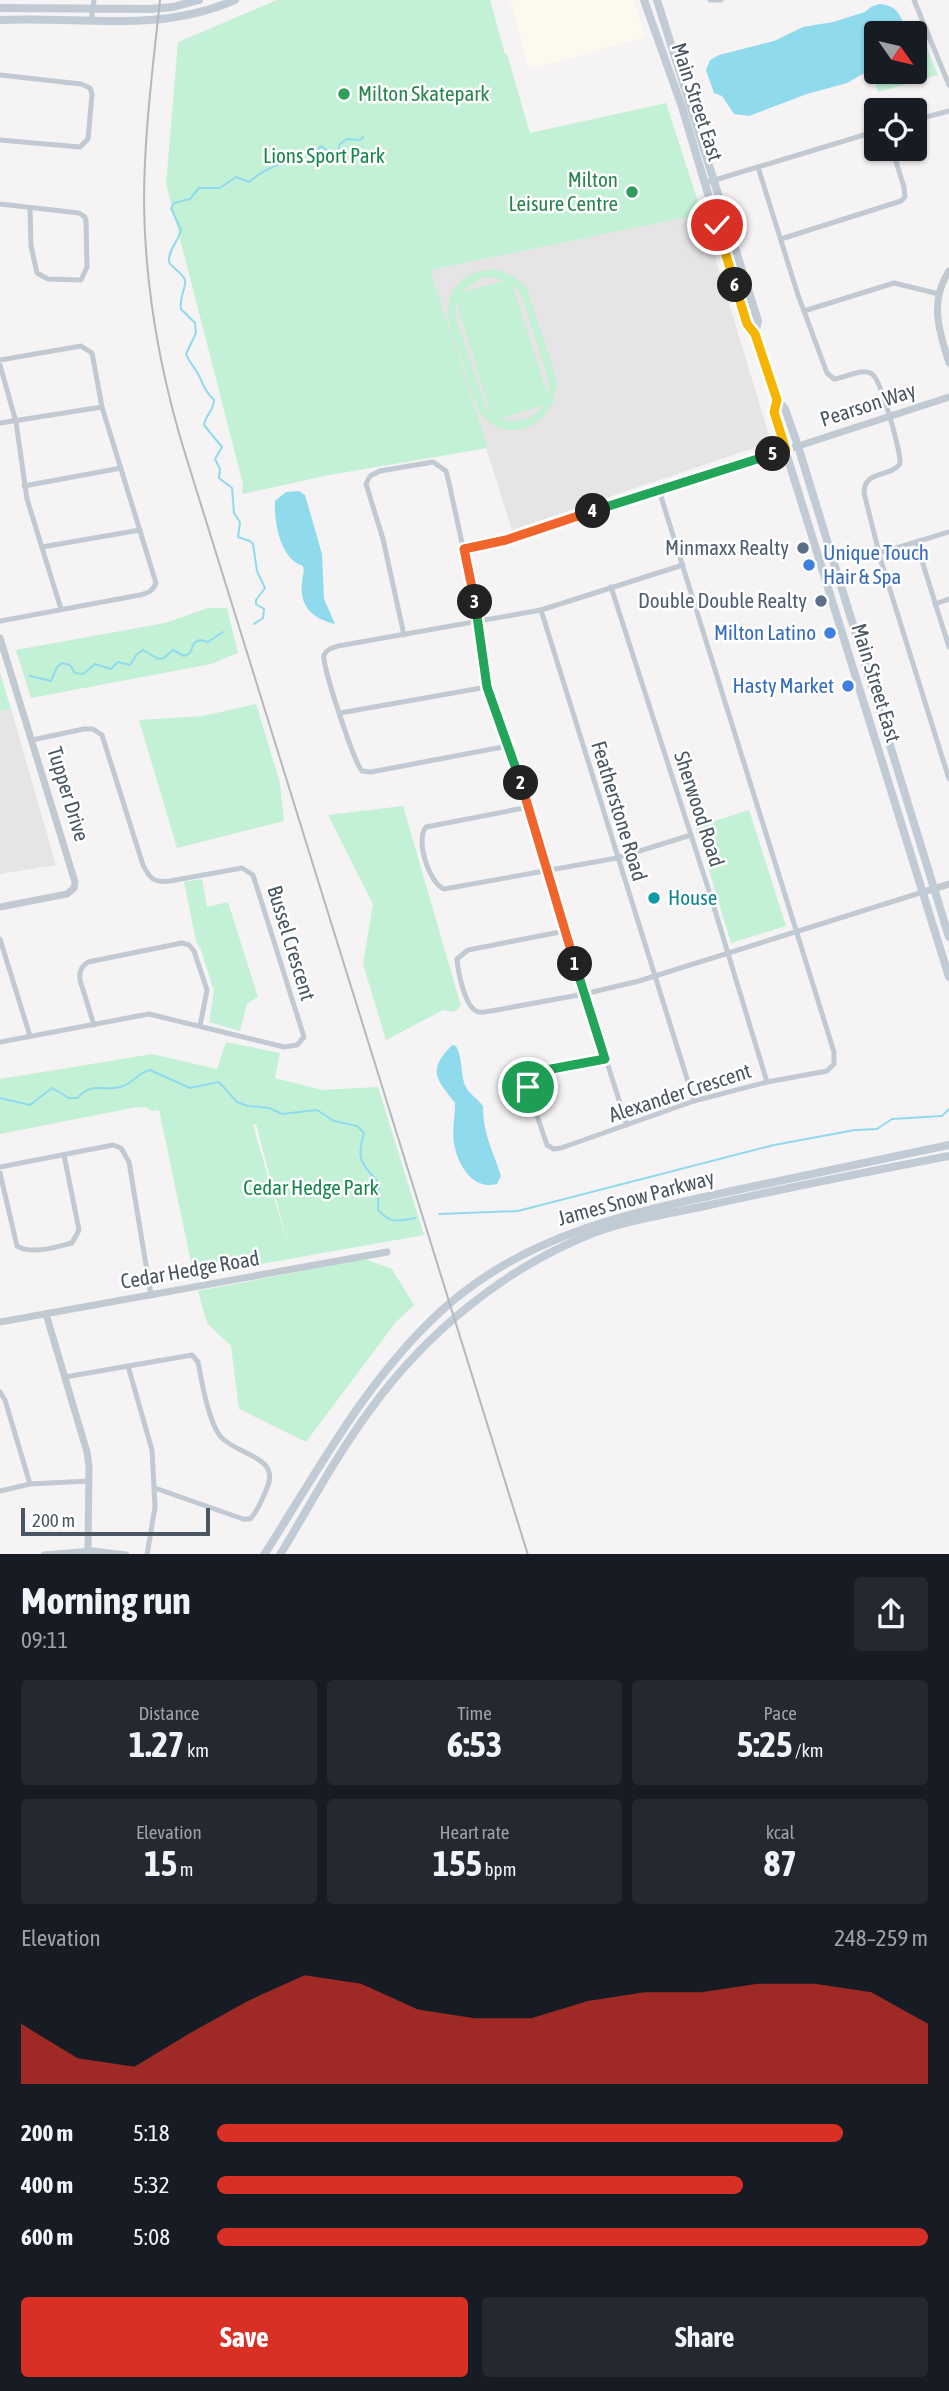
<!DOCTYPE html>
<html lang="en">
<head>
<meta charset="utf-8">
<style>
  body { margin:0; font-family:"Asap Condensed",sans-serif; background:#242831; color:#f1f3f6; height:100vh; display:flex; flex-direction:column; font-size:26px; white-space:nowrap }
  * { box-sizing:border-box; margin:0 }
  p { font-size:23px; color:#9ea1a6 }
  .icon { flex:none; width:38px; height:38px; fill:none; stroke:currentColor; stroke-width:2; stroke-linecap:round; stroke-linejoin:round }
  .map { position:relative; height:1554px; overflow:hidden }
  .sheet { display:flex; flex-direction:column; background:#171b24; flex:1 }
  .sheet>* { flex:none }
  .needle { width:46px; rotate:124deg }
  .controls { position:absolute; left:864px; top:21px; display:grid; gap:14px }
  .controls a { display:grid; place-items:center; width:63px; height:63px; border-radius:7px; background:#171b24; box-shadow:0 2px 5px #0004; font-size:35px }
  .scale { position:absolute; left:21px; bottom:18px; width:189px; box-sizing:border-box; padding-left:7px; border:4px solid #4a5661; border-top:0; font-size:19px; line-height:24px; white-space:nowrap; color:#4a5661; -webkit-text-stroke:5px #fff; paint-order:stroke }
  .pin { position:absolute; display:grid; place-items:center; width:60px; height:60px; color:#fff; margin:-30px; border:4px solid #fff; border-radius:50%; box-shadow:0 2px 7px #0007 }
  .km { position:absolute; width:35px; height:35px; margin:-18px; border-radius:50%; background:#222; color:#fff; font-size:19px; line-height:35px; text-align:center }
  .round { display:grid; place-items:center; flex:none; width:74px; height:74px; border-radius:7px; background:#242831 }
  .head { display:flex; align-items:center; justify-content:space-between; height:119px; padding:0 21px }
  h1 { font-size:38px; font-weight:700; line-height:52px }
  .stats { display:grid; grid-template-columns:repeat(3,1fr); gap:10px; height:119px; padding:7px 21px }
  .stats div { display:grid; align-content:center; border-radius:7px; background:#242831; text-align:center }
  .stats b { font-size:35px; font-weight:700 }
  .stats small { font-size:19px; font-weight:400 }
  .stats p { font-size:19px }
  .chart { height:196px; padding:14px 21px }
  .chart p { display:flex; justify-content:space-between }
  .chart svg { width:100%; height:126px; margin-top:7px; fill:#d93025; opacity:.7 }
  .cta { display:flex; gap:14px; margin-top:auto; padding:14px 21px }
  .cta a { flex:1; height:80px; border-radius:7px; background:#d93025; color:#fff; font-size:28px; font-weight:700; line-height:80px; text-align:center }
  .cta a+a { background:#242831; color:#f1f3f6 }
  ul { padding:0 21px; list-style:none; font-size:23px }
  li { display:grid; grid-template-columns:112px 84px 1fr; align-items:center; height:52px }
  li i { height:18px; border-radius:9px; background:#d93025 }
  .map>svg:first-child { display:block }
  .commercial { fill:#fdf9ef }
  .education { fill:#e6e4e5 }
  .green { fill:#c3f1d5; fill-rule:evenodd }
  .water { fill:#90daee }
  .lines { fill:none; stroke-linecap:round; stroke-linejoin:round }
  .stream { stroke:#90daee; stroke-width:2 }
  .minor { stroke:#c1cad2; stroke-width:5 }
  .tertiary { stroke:#c1cad2; stroke-width:7 }
  .secondary { stroke:#c1cbd6; stroke-width:8 }
  .rail { stroke:#b5b8bd; stroke-width:2 }
  .split-1-casing { stroke:#fff; stroke-width:14 }
  .split-2-casing { stroke:#fff; stroke-width:14 }
  .split-3-casing { stroke:#fff; stroke-width:14 }
  .split-4-casing { stroke:#fff; stroke-width:14 }
  .split-5-casing { stroke:#fff; stroke-width:14 }
  .split-6-casing { stroke:#fff; stroke-width:14 }
  .split-7-casing { stroke:#fff; stroke-width:14 }
  .split-1 { stroke:#22a559; stroke-width:9 }
  .split-2 { stroke:#f0652b; stroke-width:9 }
  .split-3 { stroke:#22a559; stroke-width:9 }
  .split-4 { stroke:#f0652b; stroke-width:9 }
  .split-5 { stroke:#22a559; stroke-width:9 }
  .split-6 { stroke:#f5b400; stroke-width:9 }
  .split-7 { stroke:#f5b400; stroke-width:9 }
  .leisure-dot { fill:#2e9e5b; stroke:#fff; stroke-width:2.5 }
  .service-dot { fill:#5c6f8a; stroke:#fff; stroke-width:2.5 }
  .shop-dot { fill:#3f7fe0; stroke:#fff; stroke-width:2.5 }
  .culture-dot { fill:#0f9aa8; stroke:#fff; stroke-width:2.5 }
  .labels { text-anchor:middle; stroke-width:5; stroke-linejoin:round; paint-order:stroke }
  .leisure-label { font-size:21px; fill:#27864d; stroke:#fff; text-anchor:start }
  .street-label { font-size:21px; fill:#4a5661; stroke:#fff }
  .park-label { font-size:21px; fill:#17864f; stroke:#fff }
  .service-label { font-size:21px; fill:#4e5e75; stroke:#fff; text-anchor:end }
  .shop-label { font-size:21px; fill:#366cbe; stroke:#fff; text-anchor:end }
  .culture-label { font-size:21px; fill:#0d838f; stroke:#fff; text-anchor:start }
</style>
</head>
<body>
<div class="map">
<svg width="949" height="1555" viewBox="0 0 949 1555">
  <rect width="100%" height="100%" fill="#f5f3f3"/>
  <polygon class="commercial" points="510,0 634,0 645,37 529,70"/>
  <g class="education">
    <polygon points="702,214 771,442 512,530 430,270"/>
    <polygon points="11,709 56,865 0,874 0,711"/>
  </g>
  <g class="green">
    <polygon points="277,0 490,0 505,54 507,54 530,133 666,103 702,214 430,270 488,448 329,475 242,494 243,484 166,184 178,42"/>
    <polygon points="925,43 938,75 878,92 874,81 882,72 915,72 915,48"/>
    <path d="M494,269C507,273 518,277 527,288L557,381C557,423 510,449 481,414C472,399 468,380 462,363C454,337 436,305 460,282C470,273 480,270 494,269ZM493,277L504,281L461,292L481,278ZM512,285L519,291L522,296L549,382L548,395ZM456,304H457L490,412L484,402L456,318ZM543,405C533,420 518,424 499,419Z"/>
    <polygon points="208,608 227,608 238,653 211,664 31,698 16,650 165,623"/>
    <polygon points="0,673 11,709 0,711"/>
    <polygon points="256,704 280,783 284,821 177,848 139,720 203,716"/>
    <polygon points="403,806 461,1006 454,1012 443,1010 386,1040 363,964 373,904 328,815"/>
    <polygon points="749,810 786,926 731,943 696,827"/>
    <polygon points="202,879 207,907 228,902 258,997 247,1004 240,1031 209,1022 214,991 201,950 196,941 184,882"/>
    <path d="M226,1042L280,1053L275,1078L322,1090L378,1087L424,1235L187,1277L191,1262L159,1110L152,1111L146,1107L132,1108L0,1134V1079L152,1054L217,1069ZM256,1124L287,1241V1242L253,1125Z"/>
    <polygon points="365,1259 392,1269 414,1305 396,1322 306,1442 239,1409 231,1346 207,1323 198,1291"/>
  </g>
  <g class="water">
    <path d="M879,4C893,5 898,10 903,22H908V29L903,33H877V61L868,71L847,83L807,94L749,116L734,114L722,96L714,93L706,70L710,60L719,55L774,41L803,27L833,22L865,12L871,7Z"/>
    <path d="M299,491L305,495L322,554L324,599L335,624C314,619 299,607 302,583C302,576 305,574 303,566C280,559 274,522 275,501L286,492Z"/>
    <path d="M452,1045L456,1046C464,1060 459,1076 467,1089C471,1095 478,1099 483,1106C483,1135 493,1150 501,1176L497,1184C473,1191 457,1164 454,1143C452,1131 455,1116 455,1103C436,1078 427,1071 452,1045Z"/>
  </g>
  <g class="lines">
    <g class="stream">
      <path d="M254,624L263,618L264,609L256,604V600L265,588L257,571L253,544L250,541L238,537L240,522L234,513L232,488L219,478L220,469L215,459L222,447L204,425C205,415 214,411 214,400C207,393 205,389 201,380C198,371 190,364 186,354L196,333L195,323L181,309C179,297 187,286 185,280C183,273 173,269 169,262C168,250 178,242 181,230L171,208L174,203L190,199L199,188H220L236,177L249,182C265,168 287,159 308,159L321,146L331,153L338,151L340,144L347,139L360,140L363,137"/>
      <polyline points="30,676 51,681 57,667 62,663 70,665 75,673 83,674 95,664 111,669 118,662 130,665 137,654 143,650 158,659 164,658 173,650 184,656 190,653 194,643 200,640 208,642 223,632"/>
      <path d="M0,1098L30,1105L52,1088L69,1098H77C94,1081 100,1092 120,1087C132,1085 138,1072 150,1070L190,1088L219,1082L237,1102L248,1106L269,1108L282,1114L317,1110L334,1121L357,1126L364,1133C356,1160 361,1163 379,1183L378,1210C391,1224 397,1221 415,1218"/>
      <polyline points="439,1214 518,1211 774,1145 855,1130 877,1129 892,1119 942,1116 949,1109"/>
    </g>
    <g class="minor">
      <polyline points="710,0 721,0"/>
      <polyline points="914,0 949,85"/>
      <polyline points="91,21 94,0"/>
      <polyline points="0,75 81,84 90,88 92,94 88,139 80,147 0,140"/>
      <polyline points="915,120 949,111"/>
      <path d="M758,167L798,295L827,373L834,379C845,378 863,367 872,374C881,379 901,453 900,464C889,478 864,470 864,493L881,561L949,779"/>
      <polyline points="705,183 877,131"/>
      <polyline points="0,204 79,213 85,217 86,221 87,267 81,280 48,279 37,273 31,246 30,208"/>
      <polyline points="781,239 901,201 905,197 904,187 892,149"/>
      <polyline points="804,311 894,283 939,294"/>
      <path d="M0,360L81,346L92,353L102,407L156,583C153,591 148,593 140,595L0,621"/>
      <polyline points="0,365 16,422 27,499 61,609"/>
      <polyline points="0,423 102,407"/>
      <polyline points="24,486 121,468"/>
      <polyline points="916,542 949,647"/>
      <polyline points="42,547 140,530"/>
      <polyline points="464,549 506,540 786,450"/>
      <polyline points="880,553 949,532"/>
      <polyline points="611,587 710,894 767,1082"/>
      <polyline points="935,604 949,599"/>
      <polyline points="541,610 694,1101"/>
      <polyline points="404,635 383,539 366,484 370,476 380,471 433,462 446,471 449,483 479,621 487,687 529,807 565,931 627,1125"/>
      <polyline points="340,713 487,687"/>
      <path d="M508,746L371,772L362,771C354,762 321,663 324,655C327,649 332,648 338,646L541,610L683,565"/>
      <path d="M529,807L426,827C415,840 429,883 444,889L617,858L691,835"/>
      <path d="M565,931L468,950L457,959C458,971 465,1010 479,1012C483,1013 487,1011 491,1011L584,994L639,981L923,892"/>
      <polyline points="0,939 30,1036"/>
      <path d="M94,1025L80,980C79,971 81,967 88,962L182,943L189,945L194,951L207,990L200,1026"/>
      <path d="M0,1042L149,1014L284,1047L297,1045L304,1037L253,875L242,868L170,881C154,883 150,879 143,865L102,735L93,729H84L32,740"/>
      <polyline points="605,1059 539,1071 529,1078 529,1092 547,1145 554,1149 561,1148 694,1101 767,1082 827,1071 834,1064 834,1052 659,490"/>
      <polyline points="0,1167 113,1145 121,1148 129,1162 151,1295"/>
      <path d="M0,1173L17,1246C31,1255 56,1247 72,1243L79,1230L64,1155"/>
      <polyline points="128,1366 152,1450 155,1507 147,1555"/>
      <path d="M65,1377L192,1355L198,1362C202,1382 208,1420 220,1436C237,1456 283,1456 266,1490C262,1500 258,1511 250,1519H243L155,1488"/>
      <polyline points="0,1392 5,1400 30,1484"/>
      <polyline points="0,1491 30,1484 89,1481"/>
    </g>
    <g class="tertiary">
      <path d="M949,271C929,302 939,331 949,363"/>
      <polyline points="786,450 949,397"/>
      <polyline points="0,638 75,882 74,888 67,894 0,907"/>
      <polyline points="923,892 949,884"/>
      <polyline points="46,1314 87,1452 89,1466 88,1551"/>
      <polyline points="0,1322 387,1252"/>
      <polyline points="44,1555 93,1551 126,1555"/>
    </g>
    <g class="secondary">
      <polyline points="644,0 682,107 747,324 755,334 777,400 785,409 798,446 949,937"/>
      <polyline points="657,0 758,321 755,334"/>
      <polyline points="0,8 150,9 173,7 199,0"/>
      <path d="M0,20C83,16 156,34 235,0"/>
      <polyline points="777,400 774,412 788,459 949,977"/>
      <path d="M264,1555C319,1469 366,1380 441,1311C528,1232 631,1213 741,1189C811,1174 880,1159 949,1145"/>
      <path d="M280,1555C309,1507 336,1456 370,1410C425,1334 503,1269 591,1234C627,1220 667,1214 705,1206C786,1188 867,1172 949,1156"/>
    </g>
    <path class="rail" d="M160,0C153,67 144,134 144,202C145,292 161,378 188,463L528,1555"/>
  </g>
  <g class="lines">
    <g class="split-1-casing">
      <polyline id="split-1" points="528,1087 529,1077 535,1072 605,1059 575,964"/>
    </g>
    <g class="split-2-casing">
      <polyline id="split-2" points="521,783 575,964"/>
    </g>
    <g class="split-3-casing">
      <polyline id="split-3" points="475,602 487,687 521,783"/>
    </g>
    <g class="split-4-casing">
      <polyline id="split-4" points="475,602 464,549 506,540 593,511"/>
    </g>
    <g class="split-5-casing">
      <polyline id="split-5" points="593,511 773,454"/>
    </g>
    <g class="split-6-casing">
      <polyline id="split-6" points="735,285 747,324 755,334 777,400 774,412 786,450 773,454"/>
    </g>
    <g class="split-7-casing">
      <polyline id="split-7" points="717,225 735,285"/>
    </g>
    <use href="#split-1" class="split-1"/>
    <use href="#split-2" class="split-2"/>
    <use href="#split-3" class="split-3"/>
    <use href="#split-4" class="split-4"/>
    <use href="#split-5" class="split-5"/>
    <use href="#split-6" class="split-6"/>
    <use href="#split-7" class="split-7"/>
  </g>
  <g class="leisure-dot">
    <circle cx="344" cy="94" r="7"/>
    <circle cx="632" cy="192" r="7"/>
  </g>
  <g class="service-dot">
    <circle cx="803" cy="548" r="7"/>
    <circle cx="821" cy="601" r="7"/>
  </g>
  <g class="shop-dot">
    <circle cx="809" cy="565" r="7"/>
    <circle cx="830" cy="633" r="7"/>
    <circle cx="848" cy="686" r="7"/>
  </g>
  <circle class="culture-dot" cx="654" cy="898" r="7"/>
  <g class="labels">
    <g class="leisure-label">
      <text x="358" y="101">Milton Skatepark</text>
      <text x="618" y="187" text-anchor="end">Milton<tspan x="618" dy="24">Leisure Centre</tspan></text>
    </g>
    <g class="street-label">
      <text transform="translate(697 102) rotate(72)" y="7">Main Street East</text>
      <text transform="translate(868 405) rotate(-18)" y="7">Pearson Way</text>
      <text transform="translate(876 683) rotate(73)" y="7">Main Street East</text>
      <text transform="translate(68 794) rotate(73)" y="7">Tupper Drive</text>
      <text transform="translate(699 809) rotate(72)" y="7">Sherwood Road</text>
      <text transform="translate(619 811) rotate(73)" y="7">Featherstone Road</text>
      <text transform="translate(291 943) rotate(73)" y="7">Bussel Crescent</text>
      <text transform="translate(680 1093) rotate(-18)" y="7">Alexander Crescent</text>
      <text transform="translate(636 1198) rotate(-15)" y="7">James Snow Parkway</text>
      <text transform="translate(190 1270) rotate(-10)" y="7">Cedar Hedge Road</text>
    </g>
    <g class="park-label">
      <text x="324" y="163">Lions Sport Park</text>
      <text x="311" y="1195">Cedar Hedge Park</text>
    </g>
    <g class="service-label">
      <text x="789" y="555">Minmaxx Realty</text>
      <text x="807" y="608">Double Double Realty</text>
    </g>
    <g class="shop-label">
      <text x="823" y="560" text-anchor="start">Unique Touch<tspan x="823" dy="24">Hair &amp; Spa</tspan></text>
      <text x="816" y="640">Milton Latino</text>
      <text x="834" y="693">Hasty Market</text>
    </g>
    <g class="culture-label">
      <text x="668" y="905">House</text>
    </g>
  </g>
</svg>
<div class="controls">
<a><svg class="needle" viewBox="-14 -14 28 28"><path d="M0-13l5 13h-10z" fill="#e53935"/><path d="M0 13l5-13h-10z" fill="#9ea1a6"/></svg></a>
<a><svg class="icon" aria-label="locate" viewBox="0 0 24 24"><circle cx="12" cy="12" r="6"/><path d="M12 2v4M12 18v4M2 12h4M18 12h4"/></svg></a>
</div>
<div class="scale">200 m</div>
<div class="pin" style="left:528px;top:1087px;background:#1e9e55"><svg class="icon" aria-label="arrive" viewBox="0 0 24 24"><path d="M6 21V4h12l-3 4 3 4H6"/></svg></div>
<div class="pin" style="left:717px;top:225px;background:#d93025"><svg class="icon" aria-label="check" viewBox="0 0 24 24"><path d="M5 12l5 5 9-10"/></svg></div>
<b class="km" style="left:575px;top:964px">1</b>
<b class="km" style="left:521px;top:783px">2</b>
<b class="km" style="left:475px;top:602px">3</b>
<b class="km" style="left:593px;top:511px">4</b>
<b class="km" style="left:773px;top:454px">5</b>
<b class="km" style="left:735px;top:285px">6</b>
</div>
<section class="sheet">
<div class="head"><div><h1>Morning run</h1><p>09:11</p></div><a class="round"><svg class="icon" aria-label="share" viewBox="0 0 24 24"><path d="M12 15V3M7 8l5-5 5 5M5 13v7h14v-7"/></svg></a></div>
<div class="stats">
<div><p>Distance</p><b>1.27<small> km</small></b></div>
<div><p>Time</p><b>6:53</b></div>
<div><p>Pace</p><b>5:25<small> /km</small></b></div>
</div>
<div class="stats">
<div><p>Elevation</p><b>15<small> m</small></b></div>
<div><p>Heart rate</p><b>155<small> bpm</small></b></div>
<div><p>kcal</p><b>87</b></div>
</div>
<div class="chart"><p><span>Elevation</span>248–259 m</p>
<svg viewBox="0 0 160 44" preserveAspectRatio="none"><path d="M0 44V23L10 35L20 38L30 26L40 15L50 6L60 9L70 18L80 21L90 21L100 15L110 12L120 12L130 9L140 9L150 12L160 23V44z"/></svg>
</div>
<ul>
<li><b>200 m</b>5:18<i style="width:88%"></i></li>
<li><b>400 m</b>5:32<i style="width:74%"></i></li>
<li><b>600 m</b>5:08<i style="width:100%"></i></li>
</ul>
<div class="cta"><a>Save</a><a>Share</a></div>
</section>
</body>
</html>
